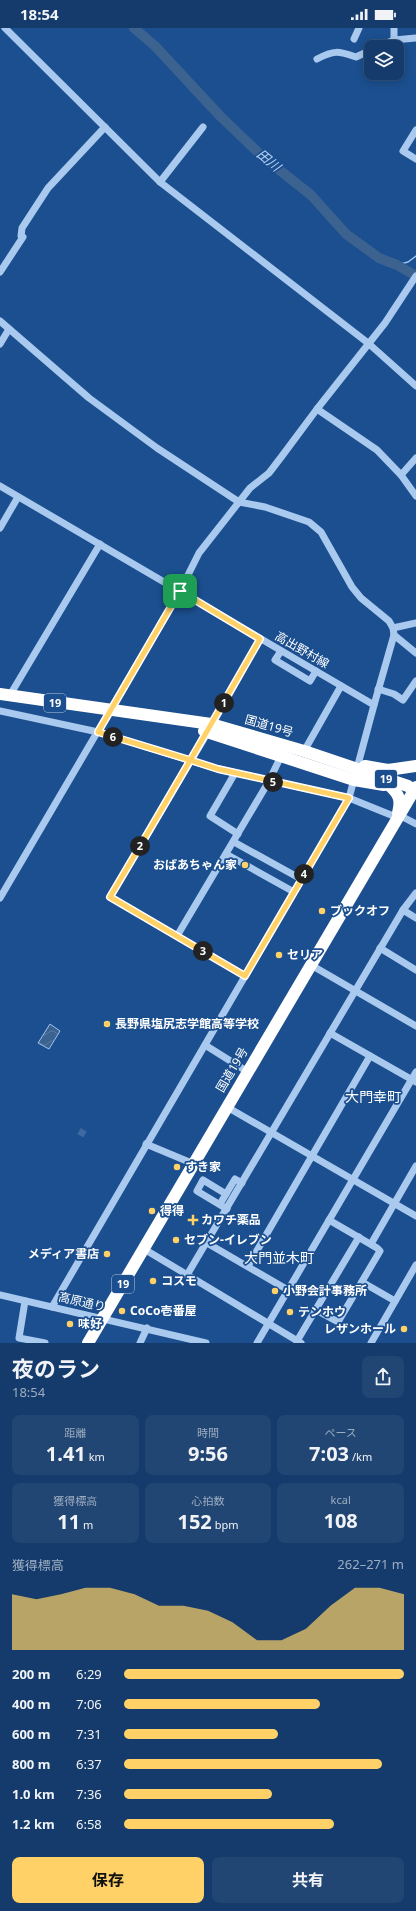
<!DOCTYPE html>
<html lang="ja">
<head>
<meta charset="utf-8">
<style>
  body { margin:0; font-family:"Noto Sans","Noto Sans JP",sans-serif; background:#214673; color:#f1f3f6; height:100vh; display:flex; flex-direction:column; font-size:15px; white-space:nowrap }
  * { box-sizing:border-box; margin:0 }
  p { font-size:13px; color:#9dadc1 }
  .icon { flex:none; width:22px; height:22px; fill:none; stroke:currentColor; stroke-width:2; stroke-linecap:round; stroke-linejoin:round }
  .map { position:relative; height:1315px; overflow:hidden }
  .sheet { display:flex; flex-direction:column; background:#143b6b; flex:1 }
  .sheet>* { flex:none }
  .controls { position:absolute; left:364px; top:12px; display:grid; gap:8px }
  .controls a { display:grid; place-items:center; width:40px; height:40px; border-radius:8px; background:#143b6b; box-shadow:0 2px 10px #0003,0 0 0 1px #33557e; font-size:20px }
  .pin { position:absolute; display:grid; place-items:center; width:34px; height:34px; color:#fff; margin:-17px; border-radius:8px; box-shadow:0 2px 6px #0006 }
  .km { position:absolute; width:20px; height:20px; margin:-10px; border-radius:50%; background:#222; color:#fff; font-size:11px; line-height:20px; text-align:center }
  .round { display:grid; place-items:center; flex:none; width:42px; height:42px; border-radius:8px; background:#214673 }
  .summary { display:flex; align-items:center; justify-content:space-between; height:68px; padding:0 12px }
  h1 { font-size:22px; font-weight:700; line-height:30px }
  .metrics { display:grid; grid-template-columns:repeat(3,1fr); gap:6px; height:68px; padding:4px 12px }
  .metrics div { display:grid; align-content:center; border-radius:8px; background:#214673; text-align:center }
  .metrics b { font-size:20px; font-weight:700 }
  .metrics small { font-size:11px; font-weight:400 }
  .metrics p { font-size:11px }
  .chart { height:112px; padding:8px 12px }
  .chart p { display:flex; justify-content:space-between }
  .chart svg { width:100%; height:72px; margin-top:4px; fill:#ffd166; opacity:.7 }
  .cta { display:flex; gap:8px; margin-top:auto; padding:8px 12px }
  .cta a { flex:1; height:46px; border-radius:8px; background:#ffd166; color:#111; font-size:16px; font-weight:700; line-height:46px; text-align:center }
  .cta a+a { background:#214673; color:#f1f3f6 }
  ul { padding:0 12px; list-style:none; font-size:13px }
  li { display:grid; grid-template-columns:64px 48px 1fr; align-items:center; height:30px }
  li i { height:10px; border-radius:5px; background:#ffd166 }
  .status { display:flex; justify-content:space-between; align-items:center; height:28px; padding:0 20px; background:#143b6b; direction:ltr }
  .status svg { height:11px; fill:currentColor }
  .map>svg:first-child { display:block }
  .water { fill:url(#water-waves); stroke:#9cc4f0 }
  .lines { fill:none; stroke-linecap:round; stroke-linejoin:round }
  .stream { stroke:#9cc4f0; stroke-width:1.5 }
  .river { stroke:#3c6290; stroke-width:10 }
  .minor-tunnel { stroke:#3d69a0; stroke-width:7; stroke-dasharray:7 3.5; stroke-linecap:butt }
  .minor { stroke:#a9c9ee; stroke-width:7 }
  .highway { stroke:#fff; stroke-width:12 }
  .route-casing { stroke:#fff; stroke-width:8 }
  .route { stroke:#ffd166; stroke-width:5 }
  .poi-dot { fill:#ffd166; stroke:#1b4f8f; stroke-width:1.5 }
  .labels { text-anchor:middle; stroke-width:3.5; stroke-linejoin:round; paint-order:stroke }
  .shield { fill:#1b4f8f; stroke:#bbcadd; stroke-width:1 }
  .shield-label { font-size:11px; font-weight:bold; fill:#fff }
  .street-label { font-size:12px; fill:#fff; stroke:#1b4f8f }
  .poi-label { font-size:12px; font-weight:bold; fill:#fff; stroke:#1b4f8f; text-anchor:start }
  .water-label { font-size:13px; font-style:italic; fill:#b5d3f5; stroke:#1b4f8f }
  .quarter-label { font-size:14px; fill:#fff; stroke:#1b4f8f }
</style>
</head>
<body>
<div class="status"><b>18:54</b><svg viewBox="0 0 49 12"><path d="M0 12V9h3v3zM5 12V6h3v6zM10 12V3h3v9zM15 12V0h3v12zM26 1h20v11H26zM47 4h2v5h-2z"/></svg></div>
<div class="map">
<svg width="416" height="1315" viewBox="0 0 416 1315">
  <defs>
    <pattern id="water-waves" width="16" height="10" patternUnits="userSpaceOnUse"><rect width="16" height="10" fill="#3c6290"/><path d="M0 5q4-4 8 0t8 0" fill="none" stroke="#597aa1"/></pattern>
  </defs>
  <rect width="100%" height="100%" fill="#1b4f8f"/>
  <polygon class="water" points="50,996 60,1003 49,1021 38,1015"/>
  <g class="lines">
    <polyline class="stream" points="397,237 408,234 416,228"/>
    <polyline class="river" points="134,0 155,18 221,89 263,129 311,167 346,206 379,230 397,237 416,248"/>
    <polyline class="minor-tunnel" points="79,1103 86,1107"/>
    <g class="minor">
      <polyline points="5,0 160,154 368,315 416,358"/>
      <polyline points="394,0 394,12"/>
      <polyline points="354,11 359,0"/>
      <polyline points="377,19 394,12 416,10"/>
      <path d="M317,31C334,22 338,23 356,29L371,22"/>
      <polyline points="416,102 403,123 416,131"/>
      <polyline points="160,154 203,99"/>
      <polyline points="0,244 23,209 21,208 22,200 48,160 105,99"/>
      <polyline points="0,293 89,370 157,420 239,474 265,479 309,494 321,504 352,559 361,570 389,593 393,600 394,607 374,677"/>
      <polyline points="0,316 9,301"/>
      <polyline points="317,381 377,422 401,447 416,468"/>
      <polyline points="401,447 416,430"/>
      <polyline points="0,458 374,677 349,770 52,1279"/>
      <polyline points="0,500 18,469"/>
      <polyline points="393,600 416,595"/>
      <polyline points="394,607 416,625"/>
      <polyline points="281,623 275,632 310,653 316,643"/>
      <polyline points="378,661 394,666 403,672 416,653"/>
      <polyline points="11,668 13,662 100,516"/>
      <polyline points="0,683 98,704 218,741 349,770 391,787"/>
      <polyline points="303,725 341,658"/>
      <polyline points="235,745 210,788 238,806"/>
      <polyline points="399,787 416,796"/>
      <polyline points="234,814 301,851"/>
      <polyline points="226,826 294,864"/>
      <polyline points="0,870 180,563 199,525 250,460 269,445 282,428 317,381 385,295 416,248"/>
      <polyline points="403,882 416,865"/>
      <polyline points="177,908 269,753 282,726"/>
      <polyline points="380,920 416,942"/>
      <polyline points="311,937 416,998"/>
      <polyline points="245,948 110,869 208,704 260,611"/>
      <polyline points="330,1005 416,1054"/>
      <polyline points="205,1017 248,1044"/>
      <polyline points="227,1079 416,1188"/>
      <polyline points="146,1116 194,1136"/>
      <polyline points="226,1166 203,1152 197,1163 227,1181"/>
      <polyline points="220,1176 235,1151 242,1155"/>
      <polyline points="207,1215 288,1262"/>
      <polyline points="371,1216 416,1138"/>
      <polyline points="144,1221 301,1315"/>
      <polyline points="248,1238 370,1028"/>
      <polyline points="187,1247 403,882 416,890"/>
      <polyline points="362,1254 395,1273"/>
      <polyline points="0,1267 206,1315"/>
      <polyline points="25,1273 19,1310 45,1315"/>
      <polyline points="316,1282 338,1294 380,1223 377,1220 329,1192"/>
      <polyline points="297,1313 359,1209"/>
      <polyline points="140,1315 147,1300"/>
      <polyline points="257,1315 416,1044"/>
      <polyline points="371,1315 416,1237"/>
    </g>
    <g class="highway">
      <polyline points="0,666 211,696 304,723 408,758 416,765"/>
      <polyline points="204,703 354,752 384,757"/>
      <polyline points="365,738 388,742 416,738"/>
      <path d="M390,758C400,767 401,773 398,785"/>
      <polyline points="88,1315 416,759"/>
    </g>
  </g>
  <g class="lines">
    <g class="route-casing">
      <path id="route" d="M180,563L260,611C211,697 161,783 110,869L245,948L349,770L218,741L190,732L98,704L180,563"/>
    </g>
    <use href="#route" class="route"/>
  </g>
  <g class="poi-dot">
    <circle cx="245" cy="837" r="4"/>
    <circle cx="322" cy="883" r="4"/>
    <circle cx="279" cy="927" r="4"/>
    <circle cx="107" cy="996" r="4"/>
    <circle cx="177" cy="1139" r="4"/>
    <circle cx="152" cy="1183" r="4"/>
    <path d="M191 1186h4v4h4v4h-4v4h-4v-4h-4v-4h4z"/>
    <circle cx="176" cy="1212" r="4"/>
    <circle cx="107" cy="1226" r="4"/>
    <circle cx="153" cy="1253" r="4"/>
    <circle cx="275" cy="1263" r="4"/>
    <circle cx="122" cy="1283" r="4"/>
    <circle cx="290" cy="1284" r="4"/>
    <circle cx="70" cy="1296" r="4"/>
    <circle cx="404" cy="1301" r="4"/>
  </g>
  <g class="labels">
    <g class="shield">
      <rect x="44" y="666" width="22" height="18" rx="3"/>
      <rect x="375" y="742" width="22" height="18" rx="3"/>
      <rect x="112" y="1247" width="22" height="18" rx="3"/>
    </g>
    <g class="shield-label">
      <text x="55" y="679">19</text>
      <text x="386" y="755">19</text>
      <text x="123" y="1260">19</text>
    </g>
    <g class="street-label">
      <text transform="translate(302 622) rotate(30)" y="4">高出野村線</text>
      <text transform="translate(269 698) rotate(16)" y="4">国道19号</text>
      <text transform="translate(232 1042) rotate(-59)" y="4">国道19号</text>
      <text transform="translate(82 1274) rotate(13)" y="4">高原通り</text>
    </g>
    <g class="poi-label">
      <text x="237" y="841" text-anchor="end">おばあちゃん家</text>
      <text x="330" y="887">ブックオフ</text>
      <text x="287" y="931">セリア</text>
      <text x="115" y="1000">長野県塩尻志学館高等学校</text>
      <text x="185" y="1143">すき家</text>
      <text x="160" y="1187">得得</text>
      <text x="201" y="1196">カワチ薬品</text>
      <text x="184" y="1216">セブン-イレブン</text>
      <text x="99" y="1230" text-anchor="end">メディア書店</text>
      <text x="161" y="1257">コスモ</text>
      <text x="283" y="1267">小野会計事務所</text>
      <text x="130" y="1287">CoCo壱番屋</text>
      <text x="298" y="1288">テンホウ</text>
      <text x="78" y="1300">味好</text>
      <text x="396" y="1305" text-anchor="end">レザンホール</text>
    </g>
    <g class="water-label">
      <text transform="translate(269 132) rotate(40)" y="5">田川</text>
    </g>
    <g class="quarter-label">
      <text x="373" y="1074">大門幸町</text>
      <text x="279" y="1235">大門並木町</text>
    </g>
  </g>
</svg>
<div class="controls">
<a><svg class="icon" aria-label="layers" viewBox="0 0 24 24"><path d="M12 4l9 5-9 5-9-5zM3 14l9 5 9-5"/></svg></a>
</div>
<div class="pin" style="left:180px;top:563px;background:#1e9e55"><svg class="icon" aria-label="arrive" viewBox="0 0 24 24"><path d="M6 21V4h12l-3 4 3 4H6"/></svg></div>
<b class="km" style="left:224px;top:675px">1</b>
<b class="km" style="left:140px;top:818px">2</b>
<b class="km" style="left:203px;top:923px">3</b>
<b class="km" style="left:304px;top:846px">4</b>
<b class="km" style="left:273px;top:754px">5</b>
<b class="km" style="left:113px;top:709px">6</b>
</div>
<section class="sheet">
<div class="summary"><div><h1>夜のラン</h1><p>18:54</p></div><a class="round"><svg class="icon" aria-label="share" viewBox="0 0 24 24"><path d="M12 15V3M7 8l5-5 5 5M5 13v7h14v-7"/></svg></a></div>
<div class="metrics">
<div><p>距離</p><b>1.41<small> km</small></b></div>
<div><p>時間</p><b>9:56</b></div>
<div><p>ペース</p><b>7:03<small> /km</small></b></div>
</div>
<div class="metrics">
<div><p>獲得標高</p><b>11<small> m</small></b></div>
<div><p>心拍数</p><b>152<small> bpm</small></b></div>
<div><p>kcal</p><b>108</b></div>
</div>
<div class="chart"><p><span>獲得標高</span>262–271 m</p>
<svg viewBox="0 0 160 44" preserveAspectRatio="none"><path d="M0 44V10L10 13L20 10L30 6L40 6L50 10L60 17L70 17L80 20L90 27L100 38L110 38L120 31L130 17L140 6L150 6L160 10V44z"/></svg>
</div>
<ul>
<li><b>200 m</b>6:29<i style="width:100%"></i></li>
<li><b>400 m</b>7:06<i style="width:70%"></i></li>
<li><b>600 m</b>7:31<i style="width:55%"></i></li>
<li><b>800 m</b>6:37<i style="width:92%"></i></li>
<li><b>1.0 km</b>7:36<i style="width:53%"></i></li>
<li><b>1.2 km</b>6:58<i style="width:75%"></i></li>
</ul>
<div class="cta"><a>保存</a><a>共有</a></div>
</section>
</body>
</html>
